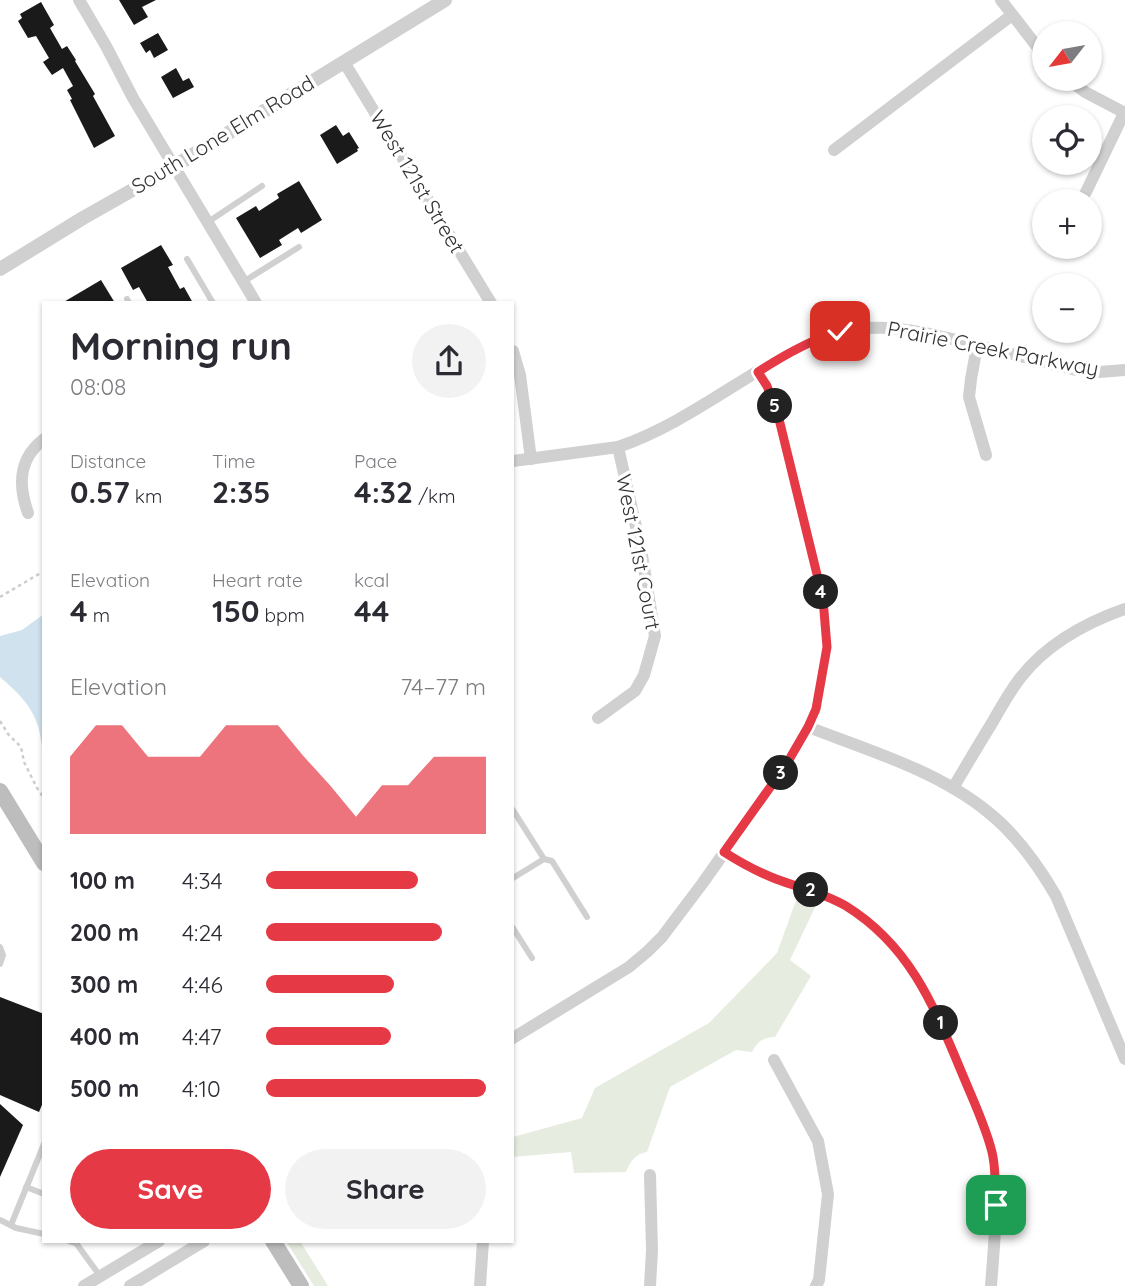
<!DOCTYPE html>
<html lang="en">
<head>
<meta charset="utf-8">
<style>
  body { margin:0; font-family:Quicksand,sans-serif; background:#f2f2f3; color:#2b2b33; height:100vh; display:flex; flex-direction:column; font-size:26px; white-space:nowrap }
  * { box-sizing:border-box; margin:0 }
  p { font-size:23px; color:#7c7c81 }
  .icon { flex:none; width:38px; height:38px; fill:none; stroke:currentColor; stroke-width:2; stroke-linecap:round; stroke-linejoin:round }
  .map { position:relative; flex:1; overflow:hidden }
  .details { position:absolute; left:42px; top:301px; width:472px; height:942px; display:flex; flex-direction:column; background:#fff; border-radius:0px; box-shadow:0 2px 5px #0004 }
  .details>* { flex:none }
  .needle { width:46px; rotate:239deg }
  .buttons { position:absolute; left:1032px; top:21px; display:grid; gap:14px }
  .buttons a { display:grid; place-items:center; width:70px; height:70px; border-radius:50%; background:#fff; box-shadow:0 2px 5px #0004; font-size:35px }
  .pin { position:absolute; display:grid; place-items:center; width:60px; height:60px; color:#fff; margin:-30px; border-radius:14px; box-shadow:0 4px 10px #0006 }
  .km { position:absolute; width:35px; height:35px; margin:-18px; border-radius:50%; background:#222; color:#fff; font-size:19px; line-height:35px; text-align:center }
  .round { display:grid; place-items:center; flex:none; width:74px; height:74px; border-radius:37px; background:#f2f2f3 }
  .summary { display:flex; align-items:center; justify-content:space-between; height:119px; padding:0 28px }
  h1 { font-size:38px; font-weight:700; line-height:52px }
  .stats { display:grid; grid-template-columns:repeat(3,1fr); gap:10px; height:119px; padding:7px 28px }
  .stats div { display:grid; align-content:center }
  .stats b { font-size:30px; font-weight:700 }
  .stats small { font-size:19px; font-weight:400 }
  .stats p { font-size:19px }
  .chart { height:196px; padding:14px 28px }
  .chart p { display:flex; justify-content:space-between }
  .chart svg { width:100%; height:126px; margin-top:7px; fill:#e63946; opacity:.7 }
  .button { display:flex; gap:14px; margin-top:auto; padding:14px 28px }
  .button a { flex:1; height:80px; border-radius:42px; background:#e63946; color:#fff; font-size:28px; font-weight:700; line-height:80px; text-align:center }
  .button a+a { background:#f2f2f3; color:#2b2b33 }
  ul { padding:0 28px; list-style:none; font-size:23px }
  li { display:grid; grid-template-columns:112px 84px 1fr; align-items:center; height:52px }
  li i { height:18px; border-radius:9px; background:#e63946 }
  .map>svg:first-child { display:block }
  .green { fill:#e6ecdf }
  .water { fill:#cfe2ee }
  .building { fill:#1a1a1a }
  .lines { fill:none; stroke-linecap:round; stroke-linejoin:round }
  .path { stroke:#cdcdcd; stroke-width:2.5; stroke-dasharray:3.5 3.5; stroke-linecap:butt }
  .service { stroke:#d0d0d0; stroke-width:6 }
  .minor { stroke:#d0d0d0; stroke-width:12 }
  .tertiary { stroke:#d0d0d0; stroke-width:14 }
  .secondary { stroke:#bdbdbd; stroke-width:16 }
  .route-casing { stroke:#fff; stroke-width:14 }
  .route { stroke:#e63946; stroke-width:9 }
  .labels { text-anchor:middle; stroke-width:7; stroke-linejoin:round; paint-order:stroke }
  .street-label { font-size:21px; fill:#333; stroke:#fff }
</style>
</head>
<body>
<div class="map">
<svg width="1125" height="1286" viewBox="0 0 1125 1286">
  <rect width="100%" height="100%" fill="#fff"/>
  <g class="green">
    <path d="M798,895L818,901L790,960L811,976L775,1037C763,1037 757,1042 752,1052L736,1050L670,1087L647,1152C635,1154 630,1162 626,1172L574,1173L571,1152L513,1157V1137L582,1118L595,1088L709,1023L777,953Z"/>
    <polygon points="286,1241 300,1241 328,1286 314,1286"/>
  </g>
  <path class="water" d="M44,614V755C41,745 41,735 38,726C31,704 17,692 0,677V636L22,630Z"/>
  <g class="building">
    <polygon points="119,0 156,0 142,7 148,17 134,25"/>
    <polygon points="41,2 54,25 50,28 62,49 67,46 76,60 75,61 95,94 93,96 115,136 94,148 70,100 72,99 67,90 73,86 63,68 52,75 43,62 49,58 36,36 28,38 18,21 22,18 20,14"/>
    <polygon points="158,33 168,50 154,58 150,50 146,53 140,43"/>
    <polygon points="176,68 183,81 189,78 194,87 173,98 161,77"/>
    <polygon points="336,125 343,136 349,132 359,148 357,149 358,151 337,164 320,135"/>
    <polygon points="299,181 322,220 301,233 298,228 279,240 282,245 260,258 236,218 256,206 259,211 279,198 277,194"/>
    <polygon points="161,245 173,265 168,267 180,289 184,287 193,303 148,303 139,287 133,290 121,268"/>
    <polygon points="101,280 115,303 62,303"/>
    <polygon points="0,997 44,1014 44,1100 39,1112 0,1095"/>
    <polygon points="0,1104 23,1125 0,1177"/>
  </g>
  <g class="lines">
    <g class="path">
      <polyline points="0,597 44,571"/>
      <polyline points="0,721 8,734 21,747 24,762 37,788 44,798"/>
    </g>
    <g class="service">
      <polyline points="208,222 262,186"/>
      <polyline points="187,259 213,303"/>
      <polyline points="243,282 299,247"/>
      <polyline points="127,299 129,303"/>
      <polyline points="513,810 544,859 552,861 587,917"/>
      <polyline points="513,878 544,859"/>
      <polyline points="513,928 532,958"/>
      <polyline points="0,947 3,955 0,964"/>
      <polyline points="26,1187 44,1194"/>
      <polyline points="0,1220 16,1228 44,1234"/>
      <polyline points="11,1225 44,1144"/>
      <polyline points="69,1241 76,1243 100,1276"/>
    </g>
    <g class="minor">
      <polyline points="79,0 106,46 133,98 256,303"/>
      <polyline points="1001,0 1045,57"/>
      <polyline points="344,62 491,303"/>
      <polyline points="1068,79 1085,92 1125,113"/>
      <polyline points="834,150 1012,15"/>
      <polyline points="1086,192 1124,113"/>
      <polyline points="977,346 971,379 969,397 986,455"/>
      <polyline points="513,351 520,375 531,459"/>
      <path d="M513,461L618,447C682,425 736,381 796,349C859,315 907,328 972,344C1007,353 1042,361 1076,370L1099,372L1125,370"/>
      <path d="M28,513C18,485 18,459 44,439"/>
      <polyline points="598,718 635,691 644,675 655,636 641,549 618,447"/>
      <path d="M808,727C868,750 938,771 988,812C1017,835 1038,865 1056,896L1125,1059"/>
      <path d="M953,788C966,766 979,744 992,723C1001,707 1010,691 1021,677C1048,643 1085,623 1125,609"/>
      <path d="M725,852C741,863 758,872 776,879C802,888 828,894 850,909C916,953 937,1014 966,1083C975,1105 990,1135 993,1158C999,1201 994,1244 991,1286"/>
      <polyline points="513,1038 629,967 648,951 662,937 702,884 786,765 797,748 816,709 827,647 823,599 778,415 767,386 758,372"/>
      <polyline points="774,1060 818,1141 828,1194 819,1280 816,1286"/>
      <polyline points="84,1286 159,1241"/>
      <polyline points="130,1286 204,1241"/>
      <polyline points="480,1286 483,1241"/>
      <polyline points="650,1286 652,1250 650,1175"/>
    </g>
    <polyline class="tertiary" points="0,269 83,218 173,167 445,0"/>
    <g class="secondary">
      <polyline points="0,791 44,863"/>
      <polyline points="273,1241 301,1286"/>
    </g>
  </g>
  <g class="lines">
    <g class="route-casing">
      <path id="route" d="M840,331C810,340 784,355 758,372L767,386L778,415L823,599L827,647L816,709L808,727L786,765L724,852C741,863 758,872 776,879C800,888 824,893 846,906C912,947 935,1009 964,1078C973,1100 989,1134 993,1157C996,1173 995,1190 996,1205"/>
    </g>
    <use href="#route" class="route"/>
  </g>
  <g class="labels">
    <g class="street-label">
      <text transform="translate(223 135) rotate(-31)" y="7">South Lone Elm Road</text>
      <text transform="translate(417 182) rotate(59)" y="7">West 121st Street</text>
      <text transform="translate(993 349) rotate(11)" y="7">Prairie Creek Parkway</text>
      <text transform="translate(638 552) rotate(79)" y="7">West 121st Court</text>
    </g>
  </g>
</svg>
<div class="buttons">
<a><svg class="needle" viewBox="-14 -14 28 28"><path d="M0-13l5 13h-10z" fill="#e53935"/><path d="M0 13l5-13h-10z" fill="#7c7c81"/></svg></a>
<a><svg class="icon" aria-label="locate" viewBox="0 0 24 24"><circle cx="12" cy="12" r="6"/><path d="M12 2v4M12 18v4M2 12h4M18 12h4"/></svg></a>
<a>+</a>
<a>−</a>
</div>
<div class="pin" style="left:996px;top:1205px;background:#1e9e55"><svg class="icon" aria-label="arrive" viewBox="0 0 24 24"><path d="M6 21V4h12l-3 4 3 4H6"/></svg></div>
<div class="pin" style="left:840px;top:331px;background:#d93025"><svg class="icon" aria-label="check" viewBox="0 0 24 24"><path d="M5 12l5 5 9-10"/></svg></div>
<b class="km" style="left:941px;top:1023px">1</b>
<b class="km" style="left:811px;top:890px">2</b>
<b class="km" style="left:781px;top:773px">3</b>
<b class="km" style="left:821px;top:592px">4</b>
<b class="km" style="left:775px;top:406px">5</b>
<section class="details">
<div class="summary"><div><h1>Morning run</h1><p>08:08</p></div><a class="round"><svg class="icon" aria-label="share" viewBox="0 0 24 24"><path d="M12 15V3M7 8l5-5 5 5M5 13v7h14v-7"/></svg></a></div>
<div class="stats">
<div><p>Distance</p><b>0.57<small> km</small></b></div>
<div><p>Time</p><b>2:35</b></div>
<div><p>Pace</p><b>4:32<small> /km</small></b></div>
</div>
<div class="stats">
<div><p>Elevation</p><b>4<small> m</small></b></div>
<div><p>Heart rate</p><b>150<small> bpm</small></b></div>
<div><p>kcal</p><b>44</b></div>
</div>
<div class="chart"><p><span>Elevation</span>74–77 m</p>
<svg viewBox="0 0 160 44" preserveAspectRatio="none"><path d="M0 44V17L10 6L20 6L30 17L40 17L50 17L60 6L70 6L80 6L90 17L100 27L110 38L120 27L130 27L140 17L150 17L160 17V44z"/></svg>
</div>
<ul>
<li><b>100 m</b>4:34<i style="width:69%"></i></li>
<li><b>200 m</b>4:24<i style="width:80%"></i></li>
<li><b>300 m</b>4:46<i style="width:58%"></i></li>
<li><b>400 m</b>4:47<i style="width:57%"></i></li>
<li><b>500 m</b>4:10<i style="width:100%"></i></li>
</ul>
<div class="button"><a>Save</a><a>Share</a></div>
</section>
</div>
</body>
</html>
